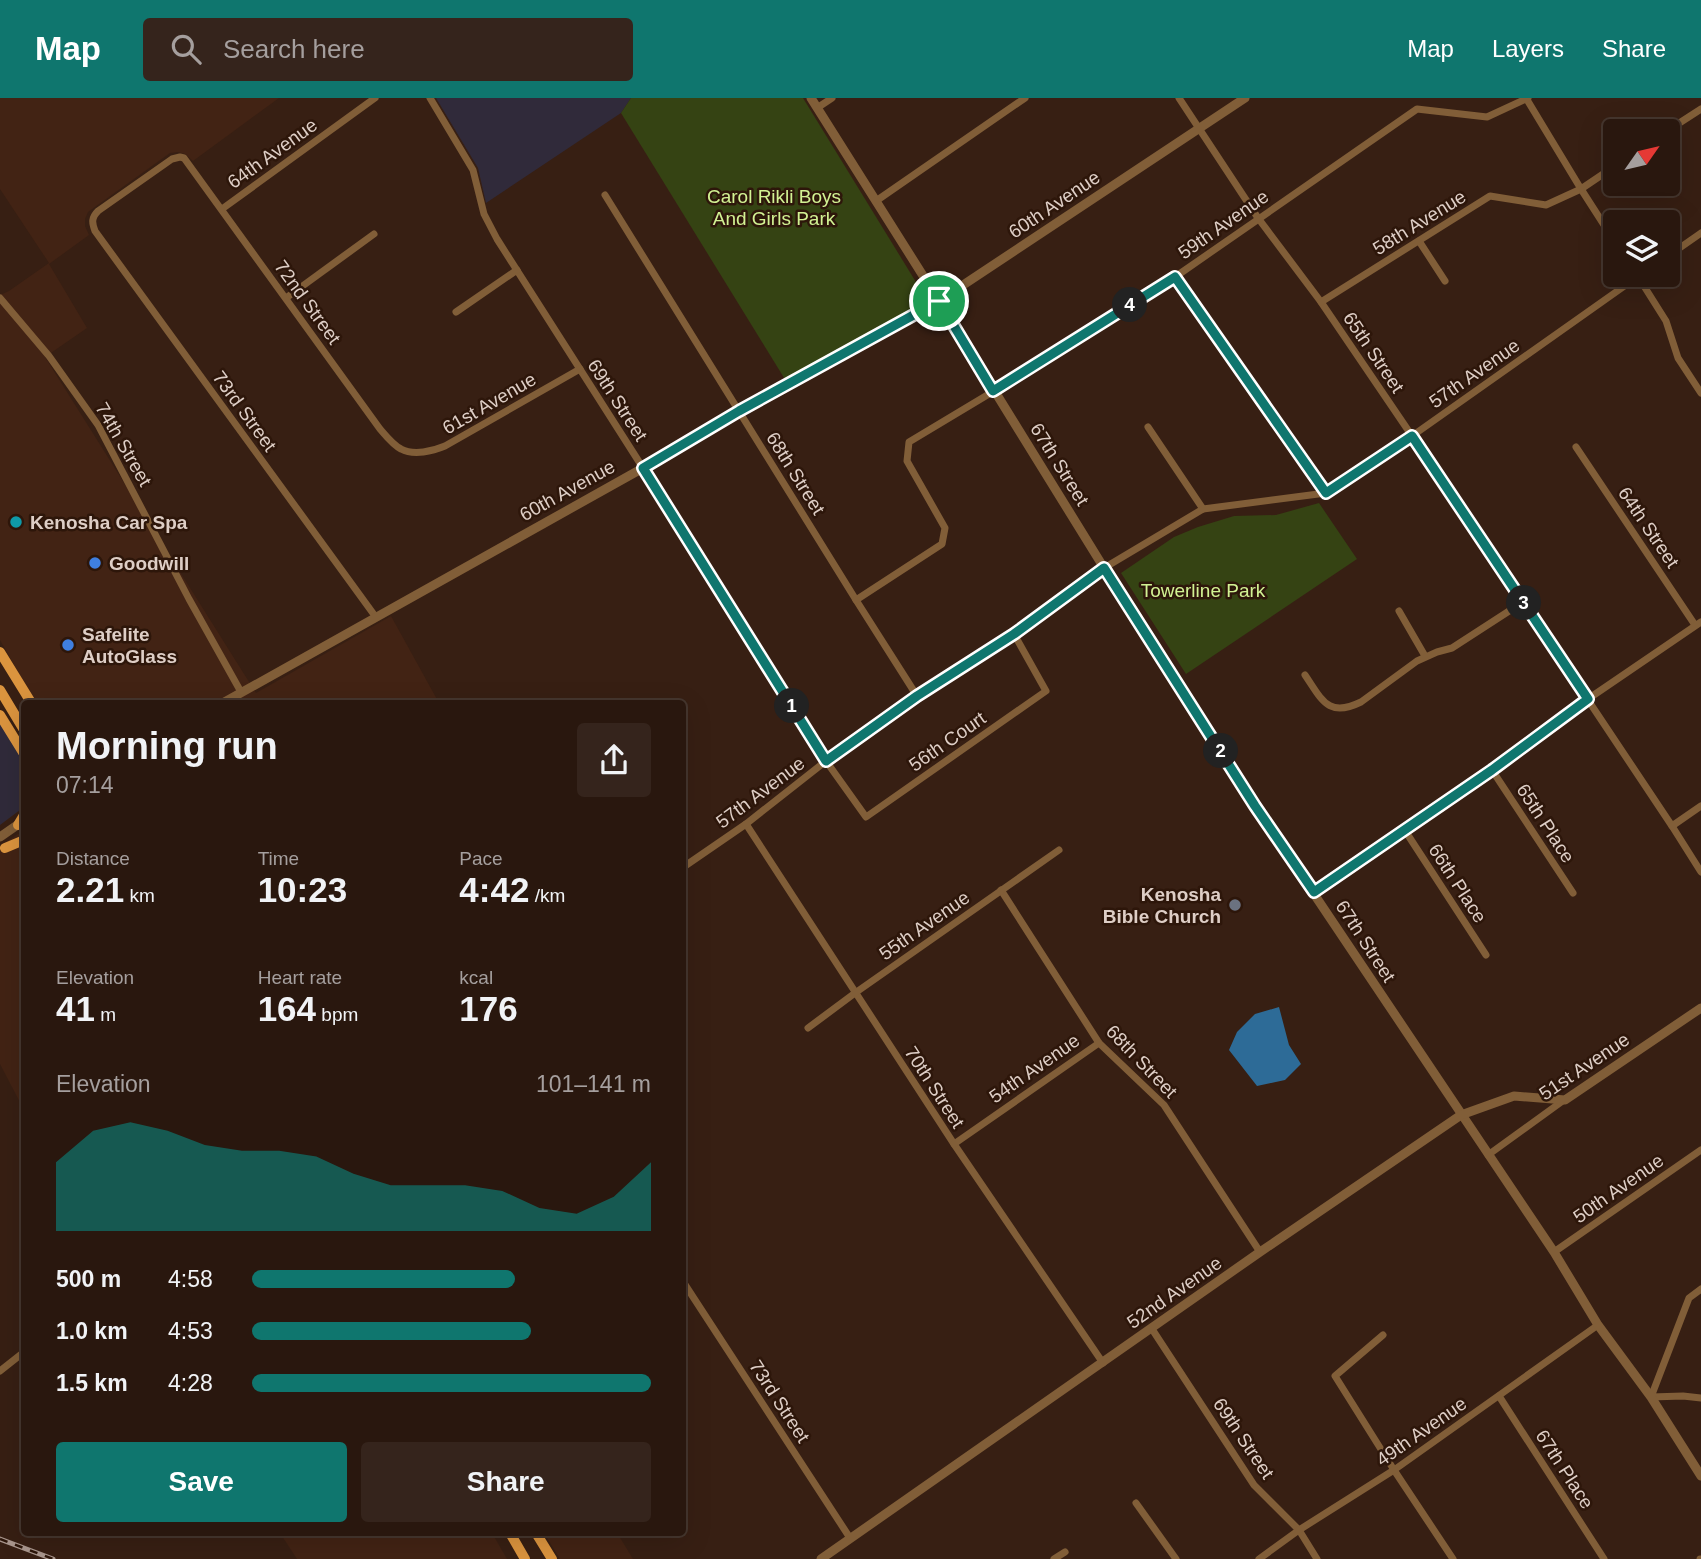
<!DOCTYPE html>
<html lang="en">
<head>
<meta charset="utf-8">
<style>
  body { margin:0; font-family:Arial,sans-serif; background:#35241c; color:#f1f3f6; height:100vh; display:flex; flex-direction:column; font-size:26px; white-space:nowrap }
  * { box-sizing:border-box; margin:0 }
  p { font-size:23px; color:#a59f9e }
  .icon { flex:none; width:38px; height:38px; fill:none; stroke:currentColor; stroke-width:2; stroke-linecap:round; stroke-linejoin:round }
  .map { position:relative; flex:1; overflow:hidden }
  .side { position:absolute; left:21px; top:602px; width:665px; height:836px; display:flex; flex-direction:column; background:#29170e; border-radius:7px; box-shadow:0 7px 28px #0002,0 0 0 2px #45362e }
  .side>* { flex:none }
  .needle { width:46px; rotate:56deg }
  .controls { position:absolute; left:1603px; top:21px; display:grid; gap:14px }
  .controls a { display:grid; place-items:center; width:77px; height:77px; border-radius:7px; background:#29170e; box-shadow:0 7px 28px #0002,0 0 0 2px #45362e; font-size:35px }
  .pin { position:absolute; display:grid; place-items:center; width:60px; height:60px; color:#fff; margin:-30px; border:4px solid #fff; border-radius:50%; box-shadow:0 2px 7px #0007 }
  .km { position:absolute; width:35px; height:35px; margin:-18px; border-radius:50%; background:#222; color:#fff; font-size:19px; line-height:35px; text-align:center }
  .round { display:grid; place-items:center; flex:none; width:74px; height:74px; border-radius:7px; background:#35241c }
  .headline { display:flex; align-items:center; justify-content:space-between; height:119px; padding:0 35px }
  h1 { font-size:38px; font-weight:600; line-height:52px }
  .metrics { display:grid; grid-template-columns:repeat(3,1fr); gap:10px; height:119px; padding:7px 35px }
  .metrics div { display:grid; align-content:center }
  .metrics b { font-size:35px; font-weight:600 }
  .metrics small { font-size:19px; font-weight:400 }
  .metrics p { font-size:19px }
  .chart { height:196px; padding:14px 35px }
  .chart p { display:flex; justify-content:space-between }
  .chart svg { width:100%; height:126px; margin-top:7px; fill:#0f766e; opacity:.7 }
  .action { display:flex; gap:14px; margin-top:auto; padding:14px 35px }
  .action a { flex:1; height:80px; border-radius:7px; background:#0f766e; color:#fff; font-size:28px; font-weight:600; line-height:80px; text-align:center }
  .action a+a { background:#35241c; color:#f1f3f6 }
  ul { padding:0 35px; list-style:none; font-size:23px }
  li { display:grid; grid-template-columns:112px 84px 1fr; align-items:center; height:52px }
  li i { height:18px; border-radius:9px; background:#0f766e }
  header { display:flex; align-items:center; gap:42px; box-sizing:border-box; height:98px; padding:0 35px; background:#0f766e; color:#fff }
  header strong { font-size:33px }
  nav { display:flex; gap:38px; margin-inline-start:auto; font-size:24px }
  .search { width:490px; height:63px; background:#35241c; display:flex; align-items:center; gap:18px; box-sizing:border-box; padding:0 24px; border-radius:7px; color:#a59f9e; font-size:26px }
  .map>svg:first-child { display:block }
  .built { fill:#422314 }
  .industrial { fill:#302a3a }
  .green { fill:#354313 }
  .water { fill:#2d6b97 }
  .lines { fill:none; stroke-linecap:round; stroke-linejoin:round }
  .minor { stroke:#815e38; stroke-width:7 }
  .tertiary { stroke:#815e38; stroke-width:9 }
  .primary { stroke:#db943e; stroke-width:10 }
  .rail-casing { stroke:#a9968d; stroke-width:5 }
  .rail { stroke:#2d160a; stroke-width:2.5; stroke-dasharray:8; stroke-linecap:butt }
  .route-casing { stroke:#fff; stroke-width:14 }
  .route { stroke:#0f766e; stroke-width:9 }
  .culture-dot { fill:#0f9aa8; stroke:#2d160a; stroke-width:2.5 }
  .shop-dot { fill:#3f7fe0; stroke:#2d160a; stroke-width:2.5 }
  .worship-dot { fill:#6b7280; stroke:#2d160a; stroke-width:2.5 }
  .labels { text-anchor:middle; stroke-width:5; stroke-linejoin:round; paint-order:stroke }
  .street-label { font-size:19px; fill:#decec6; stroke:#2d160a }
  .park-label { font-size:19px; fill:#d2f293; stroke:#2d160a }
  .poi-label { font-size:19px; font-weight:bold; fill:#decec6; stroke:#2d160a; text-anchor:start }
</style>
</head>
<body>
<header>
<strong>Map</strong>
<div class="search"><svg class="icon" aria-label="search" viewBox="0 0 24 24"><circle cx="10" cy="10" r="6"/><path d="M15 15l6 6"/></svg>Search here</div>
<nav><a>Map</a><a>Layers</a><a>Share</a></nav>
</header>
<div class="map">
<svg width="1701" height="1461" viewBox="0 0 1701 1461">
  <rect width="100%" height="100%" fill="#371f13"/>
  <g class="built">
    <polygon points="0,0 279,0 193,63 185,56 178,54 170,55 88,114 85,121 85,128 89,137 49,166 87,230 45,259 256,595 391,518 439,605 35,605 0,542 0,197 9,193 49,165 0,91"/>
    <polygon points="18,736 24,738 24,1012 0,966 0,748"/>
    <polygon points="280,1435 492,1435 507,1461 297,1461"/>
    <polygon points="544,1435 623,1435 619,1438 633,1461 560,1461"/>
  </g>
  <g class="industrial">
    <polygon points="436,0 631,0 621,15 486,105 478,70"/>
    <polygon points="0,620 24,660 24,709 0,727"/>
  </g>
  <g class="green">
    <polygon points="631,0 803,0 927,202 786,283 621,15"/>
    <polygon points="1319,405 1357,461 1186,576 1121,475 1174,439 1198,429 1234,418 1276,417"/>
  </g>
  <polygon class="water" points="1279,909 1289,947 1301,966 1285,982 1257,988 1229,952 1237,934 1255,916"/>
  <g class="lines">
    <g class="minor">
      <polyline points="430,0 473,72 484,116 497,141 643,370 826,663 866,719 1046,593 1014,536"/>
      <polyline points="1179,0 1258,120 1321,204 1412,338 1672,728 1701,774"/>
      <polyline points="1526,0 1581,91 1615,144"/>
      <polyline points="817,10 832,0"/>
      <polyline points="1667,33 1701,11"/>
      <polyline points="605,97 856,502 917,598"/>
      <polyline points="876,103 1025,0"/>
      <polyline points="222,111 375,0"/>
      <polyline points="1419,143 1445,183"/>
      <polyline points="1668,158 1701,135"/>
      <polyline points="1637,177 1666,223 1678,260 1701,295"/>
      <polyline points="1175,179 1326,395"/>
      <polyline points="0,200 49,258 98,327 189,501 241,594"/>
      <polyline points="286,200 374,136"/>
      <polyline points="1321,204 1490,98 1546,107 1581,91 1615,68"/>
      <polyline points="456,214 517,172"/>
      <polyline points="1148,329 1203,411"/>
      <polyline points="1576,349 1695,527"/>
      <polyline points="856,502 942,446 945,430 907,363 909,344 994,293 1175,179 1417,11 1487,19 1528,0"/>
      <polyline points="1399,513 1425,558"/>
      <path d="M375,518L95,133C92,125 91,120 98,113L172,61L180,59L184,60L380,331C386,338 393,347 401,351C414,358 433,353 445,348L580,271"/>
      <path d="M1305,577C1322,602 1328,620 1361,604L1417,563L1437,554L1452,550L1523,504"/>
      <polyline points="1492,672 1573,795"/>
      <polyline points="746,726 954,1046 1103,1265"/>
      <polyline points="1672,728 1701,708"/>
      <polyline points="1404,731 1486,857"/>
      <polyline points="682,770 746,726 826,663 917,598 1014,536 1104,470 1203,411 1326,395 1412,338 1640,177"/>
      <polyline points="1001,792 1099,945 1164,1007 1260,1154"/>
      <polyline points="1314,795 1492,672 1588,601 1701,524"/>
      <polyline points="808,930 855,895 1059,752"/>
      <polyline points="954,1046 1099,945"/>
      <polyline points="1488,1057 1564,1002"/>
      <polyline points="1554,1154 1701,1052"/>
      <polyline points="682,1182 850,1440"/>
      <polyline points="1701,1191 1689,1200 1651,1299 1683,1298 1701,1300"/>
      <polyline points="1152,1231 1254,1387 1299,1432 1317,1461"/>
      <polyline points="1383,1237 1335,1278 1394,1372 1453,1461"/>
      <polyline points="0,1273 24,1254"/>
      <polyline points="1499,1298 1604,1461"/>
      <polyline points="1136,1405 1176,1461"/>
      <polyline points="1054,1461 1065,1454"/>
      <polyline points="1259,1461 1299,1432 1394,1372 1598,1227"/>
      <polyline points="1700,1461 1701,1461"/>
    </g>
    <g class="tertiary">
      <polyline points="811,0 939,203 1104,470 1255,708 1554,1154 1598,1227 1651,1299 1701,1378"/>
      <polyline points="221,606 643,370 739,313 939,203 1245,0"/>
      <polyline points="0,739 23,723"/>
      <polyline points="821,1461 1260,1154 1461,1017 1514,998 1565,1002 1701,910"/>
    </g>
    <g class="primary">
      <polyline points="0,554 32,606"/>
      <polyline points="0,592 24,632"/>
      <polyline points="0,617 24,656"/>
      <polyline points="18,727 24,717"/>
      <polyline points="5,750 24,742"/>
      <polyline points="510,1435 525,1461"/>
      <polyline points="536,1435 552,1461"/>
    </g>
    <g class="rail-casing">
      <polyline id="rail" points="0,1441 53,1461"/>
    </g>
    <use href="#rail" class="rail"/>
  </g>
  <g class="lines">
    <g class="route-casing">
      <polygon id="route" points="1175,179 1326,395 1412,338 1588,601 1492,672 1314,794 1255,708 1104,470 1014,536 917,598 826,663 643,370 739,313 939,203 993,293"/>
    </g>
    <use href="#route" class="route"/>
  </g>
  <circle class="culture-dot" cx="16" cy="424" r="7"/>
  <g class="shop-dot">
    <circle cx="95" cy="465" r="7"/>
    <circle cx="68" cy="547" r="7"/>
  </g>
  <circle class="worship-dot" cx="1235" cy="807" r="7"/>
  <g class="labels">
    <g class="street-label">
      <text transform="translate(272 55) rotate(-36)" y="7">64th Avenue</text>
      <text transform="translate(1054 106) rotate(-34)" y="7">60th Avenue</text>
      <text transform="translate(1419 124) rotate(-32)" y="7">58th Avenue</text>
      <text transform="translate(1223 126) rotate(-35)" y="7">59th Avenue</text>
      <text transform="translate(308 204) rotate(54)" y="7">72nd Street</text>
      <text transform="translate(1374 254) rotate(56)" y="7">65th Street</text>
      <text transform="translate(1474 275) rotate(-35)" y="7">57th Avenue</text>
      <text transform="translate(618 302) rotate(57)" y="7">69th Street</text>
      <text transform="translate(489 305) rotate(-30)" y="7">61st Avenue</text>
      <text transform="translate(245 313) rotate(54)" y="7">73rd Street</text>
      <text transform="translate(124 346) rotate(60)" y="7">74th Street</text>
      <text transform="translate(1060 366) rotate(58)" y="7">67th Street</text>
      <text transform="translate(796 375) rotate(58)" y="7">68th Street</text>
      <text transform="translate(567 392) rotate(-29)" y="7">60th Avenue</text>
      <text transform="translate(1649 429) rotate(56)" y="7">64th Street</text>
      <text transform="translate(947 643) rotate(-35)" y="7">56th Court</text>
      <text transform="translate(760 694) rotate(-37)" y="7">57th Avenue</text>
      <text transform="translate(1546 725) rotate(57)" y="7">65th Place</text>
      <text transform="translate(1458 785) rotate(57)" y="7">66th Place</text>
      <text transform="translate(924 827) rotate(-35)" y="7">55th Avenue</text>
      <text transform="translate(1366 843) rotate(57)" y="7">67th Street</text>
      <text transform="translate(1142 963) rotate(46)" y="7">68th Street</text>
      <text transform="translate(1584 968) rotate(-34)" y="7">51st Avenue</text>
      <text transform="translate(1034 970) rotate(-35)" y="7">54th Avenue</text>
      <text transform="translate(935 989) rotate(57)" y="7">70th Street</text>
      <text transform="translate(1618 1090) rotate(-35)" y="7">50th Avenue</text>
      <text transform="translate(1174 1194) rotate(-35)" y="7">52nd Avenue</text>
      <text transform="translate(780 1303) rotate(57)" y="7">73rd Street</text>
      <text transform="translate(1421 1333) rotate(-35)" y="7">49th Avenue</text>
      <text transform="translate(1244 1340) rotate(56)" y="7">69th Street</text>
      <text transform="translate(1565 1371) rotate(57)" y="7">67th Place</text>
    </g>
    <g class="park-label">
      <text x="774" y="105">Carol Rikli Boys<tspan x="774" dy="22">And Girls Park</tspan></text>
      <text x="1203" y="499">Towerline Park</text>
    </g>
    <g class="poi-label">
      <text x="30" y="431">Kenosha Car Spa</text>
      <text x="109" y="472">Goodwill</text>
      <text x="82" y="543">Safelite<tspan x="82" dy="22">AutoGlass</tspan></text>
      <text x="1221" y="803" text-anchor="end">Kenosha<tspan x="1221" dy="22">Bible Church</tspan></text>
    </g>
  </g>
</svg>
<div class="controls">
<a><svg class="needle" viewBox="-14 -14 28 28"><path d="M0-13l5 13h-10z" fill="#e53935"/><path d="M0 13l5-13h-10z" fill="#a59f9e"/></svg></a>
<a><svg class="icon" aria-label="layers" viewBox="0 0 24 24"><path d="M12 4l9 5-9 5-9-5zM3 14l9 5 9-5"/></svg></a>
</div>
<div class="pin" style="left:939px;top:203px;background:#1e9e55"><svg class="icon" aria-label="arrive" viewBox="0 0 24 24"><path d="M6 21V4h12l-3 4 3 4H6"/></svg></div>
<b class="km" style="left:792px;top:608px">1</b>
<b class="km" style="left:1221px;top:653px">2</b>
<b class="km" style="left:1524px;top:505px">3</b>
<b class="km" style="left:1130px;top:207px">4</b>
<section class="side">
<div class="headline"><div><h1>Morning run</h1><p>07:14</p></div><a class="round"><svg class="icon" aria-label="share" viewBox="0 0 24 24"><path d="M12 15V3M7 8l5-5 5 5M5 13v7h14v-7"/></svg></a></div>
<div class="metrics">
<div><p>Distance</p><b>2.21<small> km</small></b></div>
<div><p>Time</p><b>10:23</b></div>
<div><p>Pace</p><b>4:42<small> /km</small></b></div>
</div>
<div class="metrics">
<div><p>Elevation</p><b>41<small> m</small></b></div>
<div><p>Heart rate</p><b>164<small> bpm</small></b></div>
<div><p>kcal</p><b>176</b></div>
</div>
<div class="chart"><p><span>Elevation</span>101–141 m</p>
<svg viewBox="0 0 160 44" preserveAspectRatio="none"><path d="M0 44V20L10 9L20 6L30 9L40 14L50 16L60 16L70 18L80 24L90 28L100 28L110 28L120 30L130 36L140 38L150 32L160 20V44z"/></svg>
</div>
<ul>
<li><b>500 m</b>4:58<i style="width:66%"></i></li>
<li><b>1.0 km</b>4:53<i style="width:70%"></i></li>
<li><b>1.5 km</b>4:28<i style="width:100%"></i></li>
</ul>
<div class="action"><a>Save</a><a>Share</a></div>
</section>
</div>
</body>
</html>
